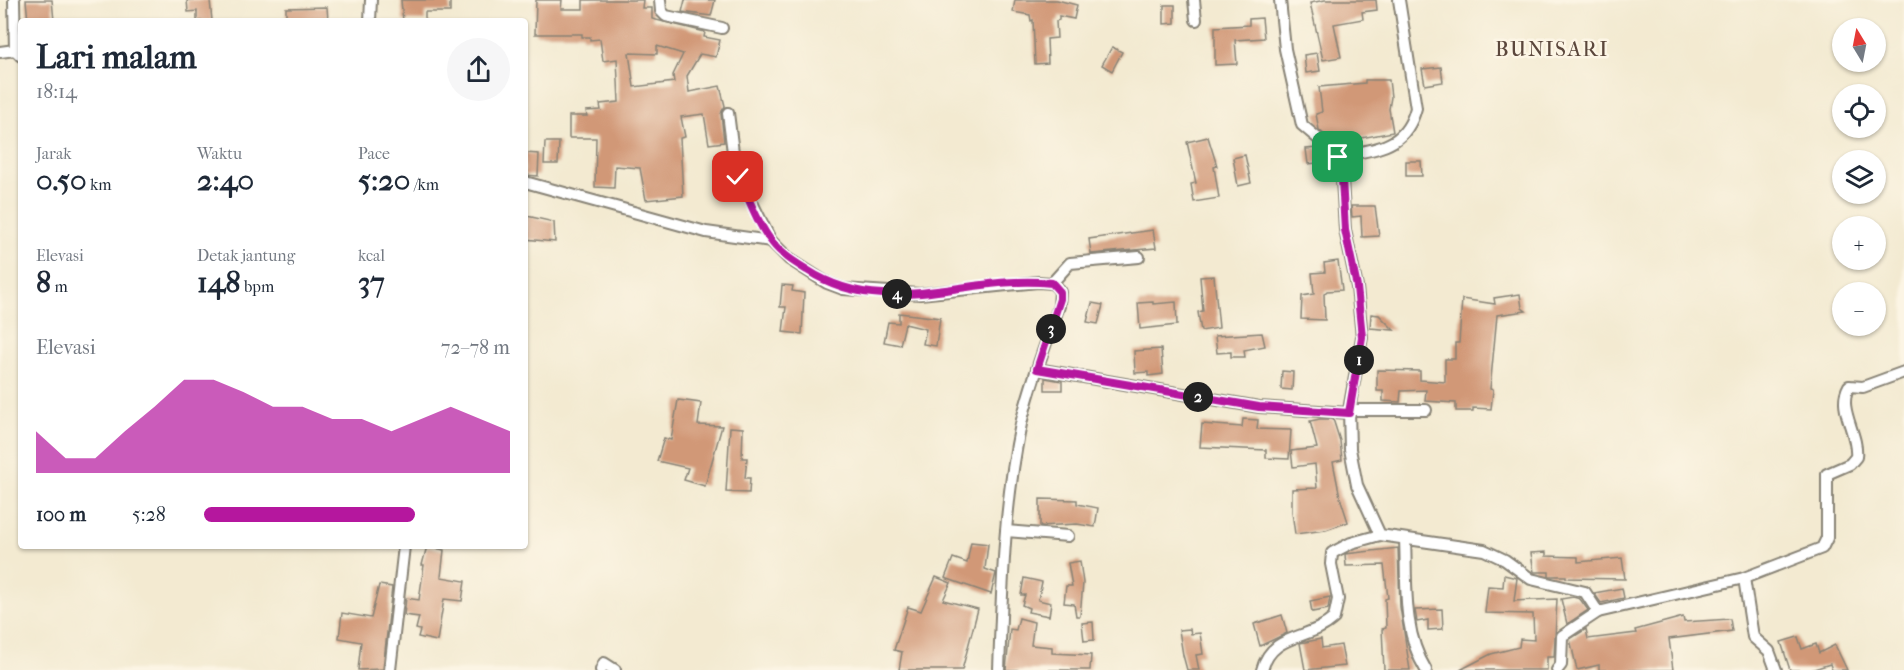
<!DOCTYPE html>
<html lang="id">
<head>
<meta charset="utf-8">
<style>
  body { margin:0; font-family:"IM FELL French Canon",serif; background:#f6f6f7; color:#1f2937; height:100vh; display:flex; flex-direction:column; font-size:22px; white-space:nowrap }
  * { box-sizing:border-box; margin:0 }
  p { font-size:20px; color:#747a83 }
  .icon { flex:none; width:33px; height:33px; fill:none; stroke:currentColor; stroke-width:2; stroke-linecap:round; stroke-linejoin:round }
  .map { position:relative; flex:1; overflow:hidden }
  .details { position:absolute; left:18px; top:18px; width:510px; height:531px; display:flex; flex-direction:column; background:#fff; border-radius:6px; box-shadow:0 2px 4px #0004 }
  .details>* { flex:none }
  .needle { width:39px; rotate:350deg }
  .controls { position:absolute; left:1832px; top:18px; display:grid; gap:12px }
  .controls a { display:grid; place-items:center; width:54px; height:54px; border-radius:50%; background:#fff; box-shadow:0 2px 4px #0004; font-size:30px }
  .pin { position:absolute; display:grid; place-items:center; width:51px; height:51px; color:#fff; margin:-26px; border-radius:12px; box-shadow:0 3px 9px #0006 }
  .km { position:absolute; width:30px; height:30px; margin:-15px; border-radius:50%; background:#222; color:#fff; font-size:16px; line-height:30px; text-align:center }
  .round { display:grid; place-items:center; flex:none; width:63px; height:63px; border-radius:32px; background:#f6f6f7 }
  .headline { display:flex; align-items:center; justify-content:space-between; height:102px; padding:0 18px }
  h1 { font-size:33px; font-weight:700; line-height:45px }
  .metrics { display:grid; grid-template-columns:repeat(3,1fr); gap:9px; height:102px; padding:6px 18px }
  .metrics div { display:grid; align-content:center }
  .metrics b { font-size:30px; font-weight:700 }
  .metrics small { font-size:16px; font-weight:400 }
  .metrics p { font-size:16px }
  .chart { height:168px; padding:12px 18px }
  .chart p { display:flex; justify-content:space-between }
  .chart svg { width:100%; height:108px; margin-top:6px; fill:#b5179e; opacity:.7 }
  ul { padding:0 18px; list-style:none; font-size:20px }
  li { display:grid; grid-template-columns:96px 72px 1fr; align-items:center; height:45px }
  li i { height:15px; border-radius:8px; background:#b5179e }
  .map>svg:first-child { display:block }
  .building { fill:#d19877; fill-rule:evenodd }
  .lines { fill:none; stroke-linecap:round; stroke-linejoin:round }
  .minor-casing { stroke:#888376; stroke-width:14 }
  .minor { stroke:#fff; stroke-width:10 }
  .route-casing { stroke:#fff; stroke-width:12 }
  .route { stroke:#b5179e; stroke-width:8 }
  .labels { text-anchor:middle; stroke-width:5; stroke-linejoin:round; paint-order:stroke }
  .quarter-label { font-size:21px; letter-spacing:1.5px; fill:#5b473c; stroke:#fcf5e5 }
</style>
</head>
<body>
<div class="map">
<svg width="1904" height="670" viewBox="0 0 1904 670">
  <rect width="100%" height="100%" fill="#fcf5e5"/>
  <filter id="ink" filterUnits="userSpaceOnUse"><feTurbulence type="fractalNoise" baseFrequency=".0167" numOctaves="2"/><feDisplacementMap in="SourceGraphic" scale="12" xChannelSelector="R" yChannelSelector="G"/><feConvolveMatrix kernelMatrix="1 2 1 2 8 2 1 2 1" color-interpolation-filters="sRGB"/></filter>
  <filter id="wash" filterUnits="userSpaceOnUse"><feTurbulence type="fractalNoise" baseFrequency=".008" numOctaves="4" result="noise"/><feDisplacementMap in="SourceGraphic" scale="24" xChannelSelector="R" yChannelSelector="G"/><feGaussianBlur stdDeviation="1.35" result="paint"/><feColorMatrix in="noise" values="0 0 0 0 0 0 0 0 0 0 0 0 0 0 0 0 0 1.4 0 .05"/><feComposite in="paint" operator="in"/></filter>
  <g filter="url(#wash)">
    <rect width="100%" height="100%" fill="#f3ead1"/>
    <g id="blocks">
      <g class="building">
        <polygon points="26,0 52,0 54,21 28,21"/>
        <polygon points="187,0 210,0 212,21 197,21 197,11 188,12"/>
        <polygon points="401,0 450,0 450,12 425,12 425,21 403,21"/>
        <path d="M536,0H562L561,9H583V0H643L642,8H652V19L705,32L704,37L720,40L716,57L700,54L687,76L689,92L720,86L725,106L721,114L724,142L709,144L704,114L681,117L685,137L680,138L683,196L646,200L640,168L615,166L614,188L595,187L596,138H569V116H587L586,111L601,110L600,104L619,102L617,59L603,61L600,39L590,40V37H582V34H535ZM657,46L683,54L673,75L674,82L634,87L629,53L657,54Z"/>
        <polygon points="685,0 715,0 711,16 682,12"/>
        <polygon points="1015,0 1057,0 1077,5 1074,19 1059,16 1059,20 1056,21 1057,38 1047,39 1048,63 1035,64 1033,20 1031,21 1030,15 1013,12"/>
        <polygon points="1325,0 1376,0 1377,10 1362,12 1363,19 1334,24 1341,57 1323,60 1310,3"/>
        <polygon points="1164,5 1175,5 1175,23 1164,24"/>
        <polygon points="327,7 328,21 286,21 286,8"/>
        <polygon points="1262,18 1264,38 1235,40 1237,64 1215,65 1215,27 1249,25 1249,19"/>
        <polygon points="1112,47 1122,52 1112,71 1102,65"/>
        <polygon points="1317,53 1320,71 1306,73 1304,55"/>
        <polygon points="1441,67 1443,82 1425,85 1422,69"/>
        <polygon points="1365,80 1389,80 1391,97 1389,109 1393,132 1335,143 1319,130 1316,114 1322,112 1319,87 1365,83"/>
        <polygon points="1208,137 1217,166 1214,167 1219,198 1194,202 1191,184 1196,183 1187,142"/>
        <polygon points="545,142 559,142 558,164 544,164"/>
        <polygon points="1318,148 1325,154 1326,162 1308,164 1306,149"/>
        <polygon points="525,153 539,154 538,176 525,175"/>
        <polygon points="1245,155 1251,183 1238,186 1233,158"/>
        <polygon points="1406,161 1421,161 1422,176 1406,176"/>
        <polygon points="1351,206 1375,206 1379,236 1362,237 1361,216 1352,217"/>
        <polygon points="527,216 554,222 555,242 525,239"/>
        <polygon points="1153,230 1156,248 1091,254 1089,239"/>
        <polygon points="1338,261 1342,290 1327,291 1324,294 1325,320 1301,319 1302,296 1314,294 1312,273 1325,272 1324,263"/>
        <polygon points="1214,276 1219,328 1201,331 1198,312 1203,311 1200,277"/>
        <polygon points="782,285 793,286 792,291 804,293 802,334 783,332 786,307 780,307"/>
        <polygon points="1520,294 1522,308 1526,311 1497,315 1490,389 1493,390 1491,409 1473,408 1473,411 1456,411 1456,403 1425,401 1426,390 1401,391 1400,402 1383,401 1383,391 1377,391 1377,370 1420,371 1420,380 1445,382 1445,359 1455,359 1455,343 1459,343 1462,299 1495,304 1494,298"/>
        <polygon points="1153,302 1153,304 1176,302 1177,325 1140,329 1138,303"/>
        <polygon points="1092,303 1103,305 1098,324 1087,322"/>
        <polygon points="899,313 940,318 936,346 923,344 926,329 905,324 900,345 884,342 888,322 899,323"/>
        <polygon points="1371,314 1379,315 1394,330 1370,328"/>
        <polygon points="1262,333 1265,346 1244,350 1245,357 1231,357 1231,352 1217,353 1215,336"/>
        <polygon points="1161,349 1163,374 1148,376 1148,372 1135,373 1134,351"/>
        <polygon points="1282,371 1293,372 1292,390 1281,389"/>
        <polygon points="1045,378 1062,381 1062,390 1045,390"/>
        <polygon points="678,400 701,403 698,425 722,426 705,486 684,480 688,468 657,461 664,438 671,440"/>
        <polygon points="1243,419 1258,420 1257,429 1291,430 1289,459 1266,458 1266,450 1200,447 1202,424 1242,427"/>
        <polygon points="1320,419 1333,419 1340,441 1342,460 1333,462 1340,497 1348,522 1326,530 1295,534 1292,512 1292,489 1317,488 1315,464 1293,467 1291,451 1317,448 1310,421"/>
        <polygon points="730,427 743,428 742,458 747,458 745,478 750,478 749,493 726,492"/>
        <polygon points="1040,499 1077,500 1077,504 1098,508 1095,527 1077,524 1040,526"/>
        <polygon points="971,542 988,544 985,569 996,573 991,594 945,578 953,558 967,563"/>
        <polygon points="427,546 444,550 441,577 465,581 462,601 444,599 437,641 418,637 420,630 416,629 419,617 404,615 406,598 419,600 424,565 422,565"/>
        <polygon points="1398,548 1400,607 1410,670 1384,670 1382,629 1386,628 1385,599 1388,598 1384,565 1346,566 1345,554"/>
        <polygon points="1546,552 1546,556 1578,557 1578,562 1622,558 1625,579 1566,578 1566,576 1549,576 1549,572 1534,572 1531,553"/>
        <polygon points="1080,561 1083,583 1080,616 1076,616 1074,604 1064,603 1066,586 1072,586 1068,563"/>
        <polygon points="1504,575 1517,578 1514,601 1557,599 1554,657 1547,657 1547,670 1460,670 1491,654 1519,647 1520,639 1534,640 1533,614 1485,613 1488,586 1503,587"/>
        <polygon points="936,577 951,583 943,600 978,609 962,670 899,670 902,652 894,650 908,607 921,611"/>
        <polygon points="1024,578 1042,582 1038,600 1051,603 1049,616 1028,612 1029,608 1022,605 1025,595 1021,595"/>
        <polygon points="379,585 392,587 383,669 358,670 361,642 339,638 342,613 371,618"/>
        <polygon points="1622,588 1624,598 1601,603 1594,593"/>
        <polygon points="1330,597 1328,609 1312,612 1310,601"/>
        <polygon points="1573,597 1580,599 1588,610 1567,624 1561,599"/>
        <polygon points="1442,609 1443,629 1428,630 1428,620 1417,622 1415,610"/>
        <polygon points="1282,615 1287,633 1260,646 1254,624"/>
        <polygon points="1683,617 1684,622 1730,619 1732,631 1669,639 1673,670 1599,670 1599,665 1577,670 1570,639 1586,629 1588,639 1636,633 1635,630"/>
        <polygon points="1019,618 1034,622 1031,645 1052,647 1052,653 1091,655 1090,670 1006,670 1010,629 1016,630"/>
        <polygon points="1093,622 1094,640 1084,641 1082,623"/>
        <polygon points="1190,629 1191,634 1200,633 1203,654 1196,655 1199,670 1187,670 1183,655 1179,630"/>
        <polygon points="1798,637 1802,649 1816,644 1819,653 1835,645 1847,670 1832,670 1830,664 1811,670 1790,670 1781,642"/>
        <polygon points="1321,639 1322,648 1341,645 1345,666 1305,670 1300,643"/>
      </g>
    </g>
  </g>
  <g filter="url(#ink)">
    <use href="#blocks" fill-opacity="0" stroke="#888376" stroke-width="1.5"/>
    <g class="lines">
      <g class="minor-casing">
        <g id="minor">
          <polyline points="14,0 15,50 21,56"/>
          <polyline points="660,0 661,11 666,16 722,28"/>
          <polyline points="1194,0 1196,20"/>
          <path d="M1280,0L1285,49L1302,125L1334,152L1341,162L1345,230L1357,287L1362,337L1349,410L1350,449L1357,485L1380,535L1484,550L1505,560L1531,579L1585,592L1598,612L1744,578L1822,548L1827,538V474L1850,464L1856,457C1859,433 1836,409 1849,386L1863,387L1904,372"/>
          <polyline points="370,21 371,0"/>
          <polyline points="0,52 15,50"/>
          <polyline points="728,113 735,168 771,241"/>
          <path d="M1338,157C1375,148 1405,150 1416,108L1399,0"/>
          <path d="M525,182L706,232L771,241L789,259L827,283L843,289L920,294L1038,282L1052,283L1057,287L1060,292L1059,306C1046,344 1030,384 1021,424C1004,504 1002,588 999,670"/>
          <polyline points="1052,283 1070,263 1139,257"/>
          <polyline points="1037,369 1259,407 1349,413"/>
          <polyline points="1349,410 1426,410"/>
          <polyline points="1006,531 1068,536"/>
          <path d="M1405,539C1407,583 1402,631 1426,670"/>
          <polyline points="1744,578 1753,637 1769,651 1776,670"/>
          <polyline points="390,670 404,546"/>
          <polyline points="601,670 604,663 615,670"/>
          <path d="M1262,670C1272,632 1309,641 1334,618L1338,599L1331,564L1332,553L1351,543L1380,535"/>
          <polyline points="1557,670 1561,665 1562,636 1598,612"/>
        </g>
      </g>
      <use href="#minor" class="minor"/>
    </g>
  </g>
  <g class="lines" filter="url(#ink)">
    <g class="route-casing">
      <path id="route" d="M738,177C749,197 757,224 772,242C781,254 794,262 807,270C887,322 968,273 1052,283L1060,292V299L1037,369L1259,407L1349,413L1362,337L1357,287L1345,230L1341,162L1338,157"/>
    </g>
    <use href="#route" class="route"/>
  </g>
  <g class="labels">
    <g class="quarter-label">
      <text x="1552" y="56">BUNISARI</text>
    </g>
  </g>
</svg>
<div class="controls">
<a><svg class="needle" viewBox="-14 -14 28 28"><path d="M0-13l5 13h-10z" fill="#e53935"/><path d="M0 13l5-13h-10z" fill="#747a83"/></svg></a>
<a><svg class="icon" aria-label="locate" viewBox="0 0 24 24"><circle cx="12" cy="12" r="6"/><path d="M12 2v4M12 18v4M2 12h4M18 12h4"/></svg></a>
<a><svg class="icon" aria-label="layers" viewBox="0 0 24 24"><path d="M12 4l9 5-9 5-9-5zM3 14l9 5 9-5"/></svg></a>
<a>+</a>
<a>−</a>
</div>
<div class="pin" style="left:1338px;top:157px;background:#1e9e55"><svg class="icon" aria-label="arrive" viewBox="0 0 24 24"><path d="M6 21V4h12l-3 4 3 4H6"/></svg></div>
<div class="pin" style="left:738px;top:177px;background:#d93025"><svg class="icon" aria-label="check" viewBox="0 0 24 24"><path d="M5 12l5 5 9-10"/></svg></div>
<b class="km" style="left:1359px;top:360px">1</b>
<b class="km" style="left:1198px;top:397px">2</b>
<b class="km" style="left:1051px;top:329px">3</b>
<b class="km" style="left:897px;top:294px">4</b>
<section class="details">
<div class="headline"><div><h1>Lari malam</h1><p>18:14</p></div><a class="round"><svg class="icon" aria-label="share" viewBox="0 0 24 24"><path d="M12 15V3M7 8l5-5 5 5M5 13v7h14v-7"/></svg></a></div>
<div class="metrics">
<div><p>Jarak</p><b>0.50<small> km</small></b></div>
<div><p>Waktu</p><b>2:40</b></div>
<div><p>Pace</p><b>5:20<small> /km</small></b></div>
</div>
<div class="metrics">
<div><p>Elevasi</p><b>8<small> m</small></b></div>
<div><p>Detak jantung</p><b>148<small> bpm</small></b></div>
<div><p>kcal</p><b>37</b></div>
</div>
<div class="chart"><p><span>Elevasi</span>72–78 m</p>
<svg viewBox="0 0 160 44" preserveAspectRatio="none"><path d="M0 44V27L10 38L20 38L30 27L40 17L50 6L60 6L70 11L80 17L90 17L100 22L110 22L120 27L130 22L140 17L150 22L160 27V44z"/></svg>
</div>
<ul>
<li><b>100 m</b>5:28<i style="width:69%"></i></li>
</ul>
</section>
</div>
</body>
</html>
